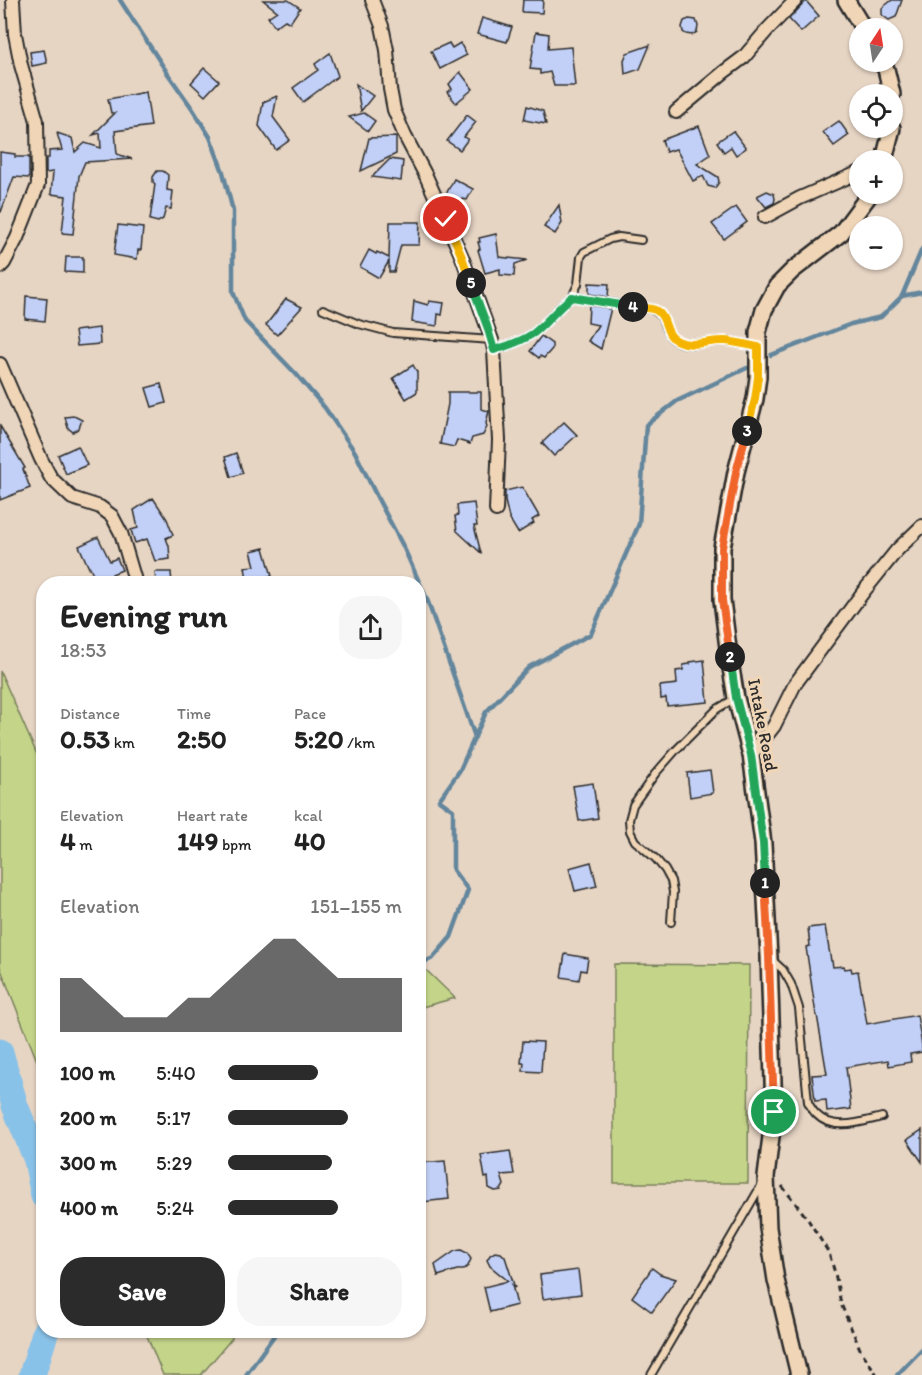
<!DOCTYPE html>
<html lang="en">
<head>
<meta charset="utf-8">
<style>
  body { margin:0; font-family:Itim,sans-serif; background:#f6f6f6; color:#222; height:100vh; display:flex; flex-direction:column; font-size:22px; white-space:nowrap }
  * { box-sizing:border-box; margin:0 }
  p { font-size:20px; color:#767676 }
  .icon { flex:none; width:33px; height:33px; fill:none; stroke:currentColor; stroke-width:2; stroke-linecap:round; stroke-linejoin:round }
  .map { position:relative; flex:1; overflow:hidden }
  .side { position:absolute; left:36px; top:576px; width:390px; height:762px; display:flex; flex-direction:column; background:#fff; border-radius:24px; box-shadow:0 2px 4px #0004 }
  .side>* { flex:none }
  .needle { width:39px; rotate:12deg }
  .tools { position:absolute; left:849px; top:18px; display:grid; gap:12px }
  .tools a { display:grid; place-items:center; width:54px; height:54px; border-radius:50%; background:#fff; box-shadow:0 2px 4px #0004; font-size:30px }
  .pin { position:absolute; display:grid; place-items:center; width:51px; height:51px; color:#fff; margin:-26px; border:3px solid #fff; border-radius:50%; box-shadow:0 2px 6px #0007 }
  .km { position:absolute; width:30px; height:30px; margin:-15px; border-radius:50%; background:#222; color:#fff; font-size:16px; line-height:30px; text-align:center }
  .round { display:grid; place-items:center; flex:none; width:63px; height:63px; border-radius:24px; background:#f6f6f6 }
  .summary { display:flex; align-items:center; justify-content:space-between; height:102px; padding:0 24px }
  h1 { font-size:33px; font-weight:800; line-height:45px }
  .stats { display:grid; grid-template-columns:repeat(3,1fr); gap:9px; height:102px; padding:6px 24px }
  .stats div { display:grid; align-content:center }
  .stats b { font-size:26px; font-weight:800 }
  .stats small { font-size:16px; font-weight:400 }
  .stats p { font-size:16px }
  .chart { height:168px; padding:12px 24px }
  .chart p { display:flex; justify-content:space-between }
  .chart svg { width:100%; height:108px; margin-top:6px; fill:#2b2b2b; opacity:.7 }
  .action { display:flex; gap:12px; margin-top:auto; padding:12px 24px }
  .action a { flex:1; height:69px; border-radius:24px; background:#2b2b2b; color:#fff; font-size:24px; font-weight:800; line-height:69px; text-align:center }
  .action a+a { background:#f6f6f6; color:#222 }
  ul { padding:0 24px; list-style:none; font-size:20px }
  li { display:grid; grid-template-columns:96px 72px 1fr; align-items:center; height:45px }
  li i { height:15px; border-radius:8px; background:#2b2b2b }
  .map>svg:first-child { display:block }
  .green { fill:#c4d58a; stroke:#78805a; stroke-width:1.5 }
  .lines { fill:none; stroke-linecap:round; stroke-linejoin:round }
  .stream { stroke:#63869c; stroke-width:4.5 }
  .river { stroke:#89c2e8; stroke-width:27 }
  .building { fill:#c2d0f7; stroke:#2b2b2b; stroke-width:1.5 }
  .service-casing { stroke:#2b2b2b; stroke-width:10 }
  .minor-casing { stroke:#2b2b2b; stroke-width:16 }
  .tertiary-casing { stroke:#2b2b2b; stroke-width:20 }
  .path { stroke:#2b2b2b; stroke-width:3; stroke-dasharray:6 4.5; stroke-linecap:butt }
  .service { stroke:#f0d6b7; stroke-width:6 }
  .minor { stroke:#f0d6b7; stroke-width:12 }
  .tertiary { stroke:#f0d6b7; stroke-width:15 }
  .split-1-casing { stroke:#fff; stroke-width:12 }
  .split-2-casing { stroke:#fff; stroke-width:12 }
  .split-3-casing { stroke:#fff; stroke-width:12 }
  .split-4-casing { stroke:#fff; stroke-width:12 }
  .split-5-casing { stroke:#fff; stroke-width:12 }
  .split-6-casing { stroke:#fff; stroke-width:12 }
  .split-1 { stroke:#f0652b; stroke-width:8 }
  .split-2 { stroke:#22a559; stroke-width:8 }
  .split-3 { stroke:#f0652b; stroke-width:8 }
  .split-4 { stroke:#f5b400; stroke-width:8 }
  .split-5 { stroke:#22a559; stroke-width:8 }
  .split-6 { stroke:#f5b400; stroke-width:8 }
  .labels { text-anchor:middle; stroke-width:6; stroke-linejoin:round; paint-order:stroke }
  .street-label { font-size:18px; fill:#2b2b2b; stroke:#f0d6b7 }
</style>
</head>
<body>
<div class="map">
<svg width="922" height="1375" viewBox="0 0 922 1375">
  <rect width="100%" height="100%" fill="#e7d5c4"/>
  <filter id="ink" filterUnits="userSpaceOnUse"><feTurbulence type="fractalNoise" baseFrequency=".0167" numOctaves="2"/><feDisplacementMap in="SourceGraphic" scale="12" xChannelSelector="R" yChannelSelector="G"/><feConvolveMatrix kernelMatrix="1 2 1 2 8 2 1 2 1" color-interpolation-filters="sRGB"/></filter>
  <g filter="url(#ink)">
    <g class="green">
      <polygon points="0,671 43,768 43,1076 0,967"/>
      <polygon points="614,964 749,965 748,1183 614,1183"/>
      <polygon points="423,967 455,998 422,1007 419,1011 419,970"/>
      <polygon points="145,1331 231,1331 232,1338 201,1375 163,1375"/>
    </g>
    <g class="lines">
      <g class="stream">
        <polyline points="120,0 168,74 192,108 210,137 223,172 233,211 233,292 245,321 296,374 325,408 355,452 378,499 403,546 428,602 475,737"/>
        <polyline points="902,296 922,249"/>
        <polyline points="771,355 851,324 881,317 902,296 922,292"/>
        <polyline points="418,965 433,958 451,937 468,890 453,870 453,810 439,800 460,770 486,712 529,667 591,634 639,524 646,425 677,401 747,368"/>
        <polyline points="246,1375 278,1330"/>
        <polyline points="897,1375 922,1349"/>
      </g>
      <g class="river">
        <polyline points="0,1052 15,1106 37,1160 44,1196"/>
        <polyline points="32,1375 46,1330"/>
      </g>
    </g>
    <g class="building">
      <polygon points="263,0 288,0 300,8 290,23 285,20 275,27 268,17 277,11"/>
      <polygon points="523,0 543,0 542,13 522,12"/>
      <polygon points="892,0 902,0 896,17 889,20 882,15 882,8"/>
      <polygon points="806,1 819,16 801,32 789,19"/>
      <polygon points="482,18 512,27 507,42 477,34"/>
      <polygon points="689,19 696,20 698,26 697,32 692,35 686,34 683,32 682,27 684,21"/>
      <polygon points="536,32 549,34 548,49 571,47 575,86 554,86 550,72 540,74 540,70 530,69"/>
      <polygon points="449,43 452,48 460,43 467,55 440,69 431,51"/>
      <polygon points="650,45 640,69 625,74 624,60 627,53"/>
      <polygon points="44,50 47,63 32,66 30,52"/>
      <polygon points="330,53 338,76 303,102 293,88 318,70 315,64"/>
      <polygon points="204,68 219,81 205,96 191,83"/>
      <polygon points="460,72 473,89 456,103 447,92 452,89 449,84"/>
      <polygon points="356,84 373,96 361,111"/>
      <polygon points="146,92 151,126 115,131 117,154 132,159 85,162 79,176 73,234 62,233 66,196 51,194 53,172 46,173 46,158 49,158 49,151 62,150 57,133 72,138 75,152 85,143 101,148 100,133 93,135 115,113 111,113 108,99"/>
      <polygon points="277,96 273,117 290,140 276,150 259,126 263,102"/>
      <polygon points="527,106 543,111 546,124 524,120"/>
      <polygon points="364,113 375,121 368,131 349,117"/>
      <polygon points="467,115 476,122 464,137 468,139 460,150 447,141"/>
      <polygon points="839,121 849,135 834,146 823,132"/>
      <polygon points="699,126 710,155 697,164 718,177 719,182 715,188 708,186 703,176 693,181 676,149 666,152 662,140"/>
      <polygon points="733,131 746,148 736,155 731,147 724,152 717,142"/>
      <polygon points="396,137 396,154 361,171 369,138"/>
      <polygon points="0,152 15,154 15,157 29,157 29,178 14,177 1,212 0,212"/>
      <polygon points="390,159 403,161 401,181 372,177"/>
      <polygon points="157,171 163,171 168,175 167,190 173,191 171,209 166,208 163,219 158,222 150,220 155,184 153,182 153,177"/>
      <polygon points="454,179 473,189 467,200 462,199 459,204 445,196"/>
      <polygon points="767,191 774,194 775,199 774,203 766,207 757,196"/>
      <polygon points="559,205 562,223 555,234 544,227"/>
      <polygon points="736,207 747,222 724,239 712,224"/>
      <polygon points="390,222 420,222 419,245 401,245 394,272 389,272 389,261 379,278 360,267 369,250 376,254 377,252 389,258"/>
      <polygon points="118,225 143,228 141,250 138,250 137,259 114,255"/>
      <polygon points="496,234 499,257 527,260 515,264 514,276 500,275 500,269 485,273 478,250 480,249 478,242 480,242 479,238"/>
      <polygon points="66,257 83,257 83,273 65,272"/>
      <polygon points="589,283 609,284 608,297 589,294"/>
      <polygon points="26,296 47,298 45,321 25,319"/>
      <polygon points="286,299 302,307 277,335 266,325"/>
      <polygon points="414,301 428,305 429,301 444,303 442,315 438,314 437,326 412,322"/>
      <polygon points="589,305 608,308 608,309 611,308 601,349 588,341 598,325 588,323"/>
      <polygon points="99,328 100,344 77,346 75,331"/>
      <polygon points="541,336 552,344 552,349 544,358 540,356 539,358 530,351"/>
      <polygon points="413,365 417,372 417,392 406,399 393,378"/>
      <polygon points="161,384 166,403 152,407 146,388"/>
      <polygon points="448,392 481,392 481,409 489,411 486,423 487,427 483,435 472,438 470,444 457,440 454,447 440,444 448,404"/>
      <polygon points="74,416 82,420 79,428 73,432 68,428 65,417"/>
      <polygon points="564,422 577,435 554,456 542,443"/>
      <polygon points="0,426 25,468 23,469 30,488 0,500"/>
      <polygon points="78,446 87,465 66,474 58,455"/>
      <polygon points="236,453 243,473 231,477 225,457"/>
      <polygon points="522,487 539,516 532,520 534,523 518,533 509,518 505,501 505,491"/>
      <polygon points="153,498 167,519 173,535 166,538 169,546 170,559 155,561 147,539 135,543 131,530 138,528 134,510"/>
      <polygon points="474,503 477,526 474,526 481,553 457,531 455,516 458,515 457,505"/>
      <polygon points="98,537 110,561 117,558 122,570 112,574 116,584 97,584 90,567 89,568 79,546"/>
      <polygon points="264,548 272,576 247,579 245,567 255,566 251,551"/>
      <polygon points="155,572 171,572 172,584 156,584"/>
      <polygon points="704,660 708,702 667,706 666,698 661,699 660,686 677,684 676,671 683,670 683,665 690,664 690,662"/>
      <polygon points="710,770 713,793 690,797 687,773"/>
      <polygon points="593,783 598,818 579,821 573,786"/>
      <polygon points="591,862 597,886 575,891 569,868"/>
      <polygon points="825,926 831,961 832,961 833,967 844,966 845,969 851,968 852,972 858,971 867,1024 917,1015 922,1046 922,1052 910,1054 911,1062 889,1066 888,1060 846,1067 851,1109 827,1112 826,1100 815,1101 812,1075 827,1074 817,1015 816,1015 806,947 810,946 808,928"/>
      <polygon points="565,954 588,958 586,971 581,970 579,980 561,977"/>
      <polygon points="523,1041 543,1042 541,1072 523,1071 524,1063 521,1063"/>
      <polygon points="922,1130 922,1162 907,1140"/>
      <polygon points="510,1151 514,1174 501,1175 504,1185 501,1190 495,1191 489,1188 488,1177 485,1178 481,1155"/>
      <polygon points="445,1161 449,1199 422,1202 419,1163"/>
      <polygon points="461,1250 467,1253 471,1259 468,1266 463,1270 457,1270 438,1276 435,1265 455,1251"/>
      <polygon points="495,1252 501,1253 505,1257 515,1288 512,1285 517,1305 490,1312 484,1287 508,1281 490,1266 487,1260 490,1255"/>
      <polygon points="652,1268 660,1274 676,1279 652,1312 632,1297"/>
      <polygon points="578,1270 581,1294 543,1299 540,1275"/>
    </g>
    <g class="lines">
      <g class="service-casing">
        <g id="service">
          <polyline points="572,297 578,284 581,257 584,252 610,239 619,237 641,240"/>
          <polyline points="323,309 359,324 393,333 492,340"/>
          <path d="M494,350C508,346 522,341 534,333C547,323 557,307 572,297L651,309C667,315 662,329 673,339C686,350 709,340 725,341C736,342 747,345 758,347"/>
          <polyline points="671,922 673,892 671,881 665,870 656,859 635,841 630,831 629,820 633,805 655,774 676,750 717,709 734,699"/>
          <path d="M772,960L783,970L791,984L799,1008L808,1102C810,1106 813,1111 816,1114C833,1132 861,1122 882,1117"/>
          <polyline points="651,1375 762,1184"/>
        </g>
      </g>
      <g class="minor-casing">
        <g id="minor">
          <polyline points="372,0 382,26 387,50 390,89 394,110 405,136 426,176 462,257 492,340 494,350 499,440 496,510"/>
          <polyline points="676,112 724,72 744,57 768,29 796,0"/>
          <polyline points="765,217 800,198 860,172"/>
          <polyline points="0,267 4,263 17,238 38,185 37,121 21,65 15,34 13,0"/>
          <polyline points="0,364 41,459 51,478 72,498 100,507 112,516 121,533 136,584"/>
          <polyline points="751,755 774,726 795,684 864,591 897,550 922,526"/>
        </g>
      </g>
      <g class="tertiary-casing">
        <g id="tertiary">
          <polyline points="846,0 863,28"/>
          <polyline points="881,62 886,69 892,94"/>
          <polyline points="884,160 892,128"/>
          <polyline points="799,1375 776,1280 768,1228 766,1177 774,1112 769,957 763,843 751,755 736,698 729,656 722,600 722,548 736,472 755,399 758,377 758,332 764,310 777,286 793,270 841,233 870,194"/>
        </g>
      </g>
      <polyline class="path" points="782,1186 807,1218 829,1253 835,1273 841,1304 860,1349 877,1375"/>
      <use href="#service" class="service"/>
      <use href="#minor" class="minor"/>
      <use href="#tertiary" class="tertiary"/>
    </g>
  </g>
  <g class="lines" filter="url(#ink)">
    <g class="split-1-casing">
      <polyline id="split-1" points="765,883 769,957 774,1112"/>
    </g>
    <g class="split-2-casing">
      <polyline id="split-2" points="730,657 736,698 751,755 763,843 765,883"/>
    </g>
    <g class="split-3-casing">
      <polyline id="split-3" points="730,657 722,600 722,548 736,472 747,431"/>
    </g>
    <g class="split-4-casing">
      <path id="split-4" d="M633,307C640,308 651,307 657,311C668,318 664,336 678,341C693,348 710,340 725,341C736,342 748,345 758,347V377L755,399L747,431"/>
    </g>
    <g class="split-5-casing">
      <path id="split-5" d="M471,283L487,326L494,350C508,346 522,341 534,333C547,323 557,308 572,297L633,307"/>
    </g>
    <g class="split-6-casing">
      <polyline id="split-6" points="446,219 462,257 471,283"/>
    </g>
    <use href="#split-1" class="split-1"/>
    <use href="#split-2" class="split-2"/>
    <use href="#split-3" class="split-3"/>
    <use href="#split-4" class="split-4"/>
    <use href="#split-5" class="split-5"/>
    <use href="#split-6" class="split-6"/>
  </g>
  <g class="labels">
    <g class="street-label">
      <text transform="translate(763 725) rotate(79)" y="6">Intake Road</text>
    </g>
  </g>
</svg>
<div class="tools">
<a><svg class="needle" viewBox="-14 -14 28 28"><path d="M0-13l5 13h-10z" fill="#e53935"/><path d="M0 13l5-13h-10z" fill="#767676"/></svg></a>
<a><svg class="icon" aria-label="locate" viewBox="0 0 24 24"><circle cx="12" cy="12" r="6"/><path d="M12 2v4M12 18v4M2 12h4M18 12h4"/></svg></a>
<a>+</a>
<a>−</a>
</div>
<div class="pin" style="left:774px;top:1112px;background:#1e9e55"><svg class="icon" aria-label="arrive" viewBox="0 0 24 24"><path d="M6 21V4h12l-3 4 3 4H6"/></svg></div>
<div class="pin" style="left:446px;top:219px;background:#d93025"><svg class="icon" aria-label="check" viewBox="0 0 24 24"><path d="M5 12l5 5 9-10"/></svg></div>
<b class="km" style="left:765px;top:883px">1</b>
<b class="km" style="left:730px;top:657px">2</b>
<b class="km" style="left:747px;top:431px">3</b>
<b class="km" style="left:633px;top:307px">4</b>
<b class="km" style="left:471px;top:283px">5</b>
<section class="side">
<div class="summary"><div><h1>Evening run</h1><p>18:53</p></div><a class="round"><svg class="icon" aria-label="share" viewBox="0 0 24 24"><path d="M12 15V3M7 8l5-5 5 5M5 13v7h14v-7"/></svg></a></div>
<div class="stats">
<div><p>Distance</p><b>0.53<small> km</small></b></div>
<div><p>Time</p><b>2:50</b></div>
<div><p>Pace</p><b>5:20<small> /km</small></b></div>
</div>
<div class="stats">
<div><p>Elevation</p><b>4<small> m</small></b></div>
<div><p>Heart rate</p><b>149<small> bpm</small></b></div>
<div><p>kcal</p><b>40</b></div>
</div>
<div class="chart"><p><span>Elevation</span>151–155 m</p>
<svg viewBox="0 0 160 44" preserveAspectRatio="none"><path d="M0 44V22L10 22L20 30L30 38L40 38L50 38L60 30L70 30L80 22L90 14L100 6L110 6L120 14L130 22L140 22L150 22L160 22V44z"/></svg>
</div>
<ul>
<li><b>100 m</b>5:40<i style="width:52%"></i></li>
<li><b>200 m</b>5:17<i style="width:69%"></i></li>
<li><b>300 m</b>5:29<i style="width:60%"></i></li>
<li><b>400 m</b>5:24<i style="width:63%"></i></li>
</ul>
<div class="action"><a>Save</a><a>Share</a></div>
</section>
</div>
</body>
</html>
